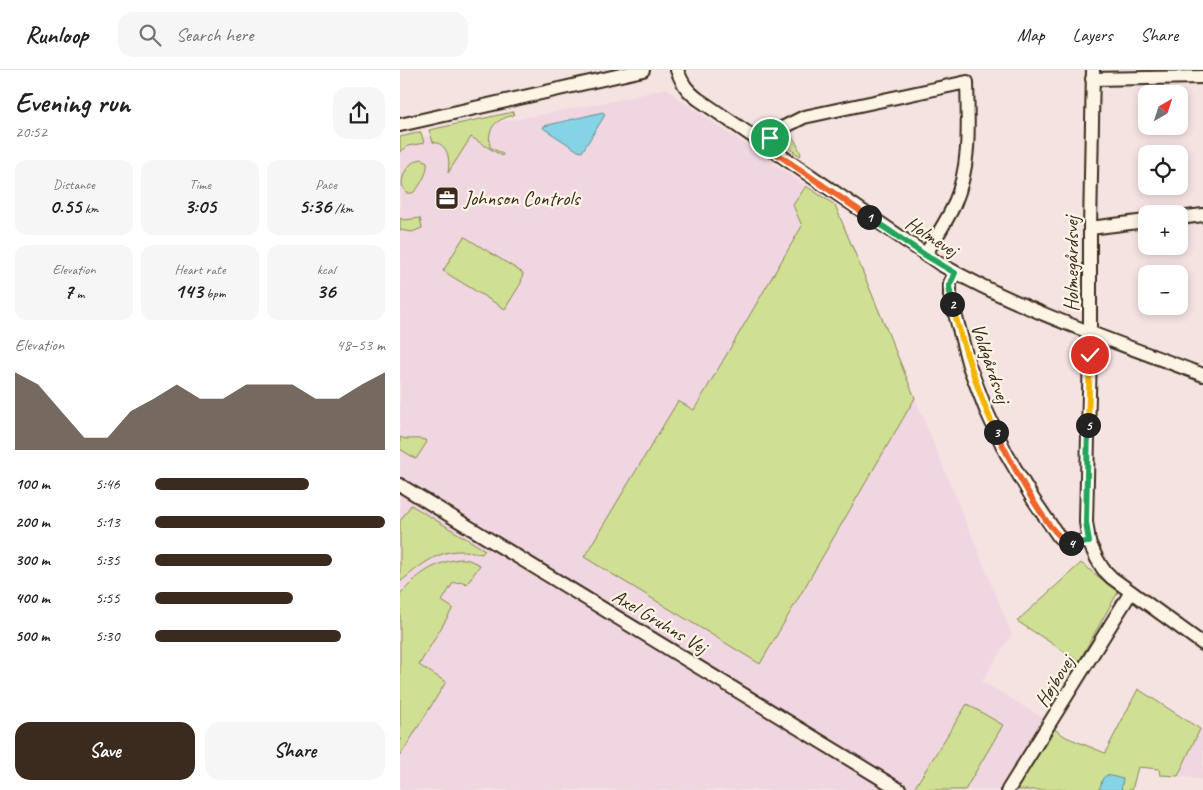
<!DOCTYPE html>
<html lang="en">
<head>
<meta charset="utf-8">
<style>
  body { margin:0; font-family:Caveat,sans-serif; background:#f6f6f6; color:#202124; height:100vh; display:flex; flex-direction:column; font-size:19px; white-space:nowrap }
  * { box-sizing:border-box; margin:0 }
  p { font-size:16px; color:#757577 }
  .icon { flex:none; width:28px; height:28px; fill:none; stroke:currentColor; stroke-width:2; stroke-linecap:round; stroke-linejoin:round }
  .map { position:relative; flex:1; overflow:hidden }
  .details { display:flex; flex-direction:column; background:#fff; width:400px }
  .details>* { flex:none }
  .needle { width:32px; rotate:39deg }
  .controls { position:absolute; left:738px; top:15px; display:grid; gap:10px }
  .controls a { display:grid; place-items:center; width:50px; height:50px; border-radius:10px; background:#fff; box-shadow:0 2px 8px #0003; font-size:25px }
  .pin { position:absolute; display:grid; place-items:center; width:42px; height:42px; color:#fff; margin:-21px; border:2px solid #fff; border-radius:50%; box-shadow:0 1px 5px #0007 }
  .km { position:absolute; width:25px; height:25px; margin:-12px; border-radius:50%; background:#222; color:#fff; font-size:14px; line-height:25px; text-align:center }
  .round { display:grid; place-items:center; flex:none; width:52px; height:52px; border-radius:15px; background:#f6f6f6 }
  .headline { display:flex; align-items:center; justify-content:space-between; height:85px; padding:0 15px }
  h1 { font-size:28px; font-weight:700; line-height:38px }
  .metrics { display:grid; grid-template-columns:repeat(3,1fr); gap:8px; height:85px; padding:5px 15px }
  .metrics div { display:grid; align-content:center; border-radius:12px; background:#f6f6f6; text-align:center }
  .metrics b { font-size:21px; font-weight:700 }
  .metrics small { font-size:14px; font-weight:400 }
  .metrics p { font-size:14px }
  .chart { height:140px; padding:10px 15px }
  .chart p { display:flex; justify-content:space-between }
  .chart svg { width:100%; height:90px; margin-top:5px; fill:#3b2a1e; opacity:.7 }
  .action { display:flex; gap:10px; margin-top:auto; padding:10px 15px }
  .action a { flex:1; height:58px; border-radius:15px; background:#3b2a1e; color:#fff; font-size:20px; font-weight:700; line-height:58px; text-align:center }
  .action a+a { background:#f6f6f6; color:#202124 }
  ul { padding:0 15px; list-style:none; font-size:16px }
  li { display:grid; grid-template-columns:80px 60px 1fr; align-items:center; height:38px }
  li i { height:12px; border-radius:6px; background:#3b2a1e }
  header { display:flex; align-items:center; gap:30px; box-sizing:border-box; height:70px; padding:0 25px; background:#fff; border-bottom:1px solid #e0e0e0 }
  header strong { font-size:24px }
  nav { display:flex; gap:28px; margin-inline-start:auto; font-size:18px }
  .search { width:350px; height:45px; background:#f6f6f6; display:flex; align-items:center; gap:12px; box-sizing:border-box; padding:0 18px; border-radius:15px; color:#757577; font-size:19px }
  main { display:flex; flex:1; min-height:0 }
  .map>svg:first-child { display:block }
  .built { fill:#f0d6e0 }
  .green { fill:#cfdf93; stroke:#858458 }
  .water { fill:#85d3e4; stroke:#678f95 }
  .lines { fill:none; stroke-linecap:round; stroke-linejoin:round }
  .minor-casing { stroke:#3b2a1e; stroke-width:16 }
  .minor { stroke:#fcf5e5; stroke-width:12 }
  .split-1-casing { stroke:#fff; stroke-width:10 }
  .split-2-casing { stroke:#fff; stroke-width:10 }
  .split-3-casing { stroke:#fff; stroke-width:10 }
  .split-4-casing { stroke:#fff; stroke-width:10 }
  .split-5-casing { stroke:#fff; stroke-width:10 }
  .split-6-casing { stroke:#fff; stroke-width:10 }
  .split-1 { stroke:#f0652b; stroke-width:6 }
  .split-2 { stroke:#22a559; stroke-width:6 }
  .split-3 { stroke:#f5b400; stroke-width:6 }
  .split-4 { stroke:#f0652b; stroke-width:6 }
  .split-5 { stroke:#22a559; stroke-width:6 }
  .split-6 { stroke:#f5b400; stroke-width:6 }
  .labels { text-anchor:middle; stroke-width:4.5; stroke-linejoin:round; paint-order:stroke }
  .poi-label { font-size:20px; fill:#3b2a1e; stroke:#fcf5e5; text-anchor:start }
  .street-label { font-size:20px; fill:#3b2a1e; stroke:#fcf5e5 }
</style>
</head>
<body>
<header>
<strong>Runloop</strong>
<div class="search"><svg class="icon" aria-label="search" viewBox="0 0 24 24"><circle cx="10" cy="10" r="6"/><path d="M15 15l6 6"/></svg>Search here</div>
<nav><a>Map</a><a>Layers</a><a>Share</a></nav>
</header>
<main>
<section class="details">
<div class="headline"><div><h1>Evening run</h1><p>20:52</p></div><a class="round"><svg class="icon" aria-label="share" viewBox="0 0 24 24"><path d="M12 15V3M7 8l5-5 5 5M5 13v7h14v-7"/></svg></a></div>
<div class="metrics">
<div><p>Distance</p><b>0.55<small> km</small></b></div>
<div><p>Time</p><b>3:05</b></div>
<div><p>Pace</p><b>5:36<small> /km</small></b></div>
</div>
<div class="metrics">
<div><p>Elevation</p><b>7<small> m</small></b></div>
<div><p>Heart rate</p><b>143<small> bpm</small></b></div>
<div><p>kcal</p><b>36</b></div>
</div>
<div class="chart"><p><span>Elevation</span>48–53 m</p>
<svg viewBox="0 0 160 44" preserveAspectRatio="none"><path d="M0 44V6L10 12L20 25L30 38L40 38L50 25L60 19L70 12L80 19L90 19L100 12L110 12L120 12L130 19L140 19L150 12L160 6V44z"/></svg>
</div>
<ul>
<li><b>100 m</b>5:46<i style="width:67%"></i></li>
<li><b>200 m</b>5:13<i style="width:100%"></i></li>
<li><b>300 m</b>5:35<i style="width:77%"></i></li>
<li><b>400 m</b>5:55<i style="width:60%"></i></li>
<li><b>500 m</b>5:30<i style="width:81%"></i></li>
</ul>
<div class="action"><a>Save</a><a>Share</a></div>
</section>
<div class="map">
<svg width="803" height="720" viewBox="0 0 803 720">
  <rect width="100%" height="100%" fill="#f5e3e2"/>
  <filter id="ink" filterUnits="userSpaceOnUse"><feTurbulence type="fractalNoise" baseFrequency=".02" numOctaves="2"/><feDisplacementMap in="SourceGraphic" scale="10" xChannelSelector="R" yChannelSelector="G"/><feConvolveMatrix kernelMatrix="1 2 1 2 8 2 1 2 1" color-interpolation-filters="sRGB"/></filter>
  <g filter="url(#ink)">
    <g class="built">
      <polygon points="267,18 279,29 406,116 393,135 402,156 294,340 278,331 360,593 515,328 612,564 582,611 645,649 602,720 0,720 0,71 218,30"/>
      <polygon points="800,659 803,660 803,710 778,706"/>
    </g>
    <g class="green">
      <path d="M113,42L114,45C96,50 87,56 90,77L103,84L102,86L71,67L48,103C50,90 49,74 33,72L29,60Z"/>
      <polygon points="21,62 24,73 8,76 0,82 0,67"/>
      <path d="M384,63C395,65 397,75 401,84L400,86L377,70Z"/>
      <path d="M22,89L27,92C29,100 20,117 14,122C11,124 9,123 6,123L2,115C2,103 9,91 22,89Z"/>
      <polygon points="406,116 435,135 515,328 360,594 184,487 278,331 294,340 402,156 393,135"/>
      <polygon points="0,148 4,150 20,148 22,158 12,162 0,160"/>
      <polygon points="65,167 123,203 121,213 105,239 43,201 63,168"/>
      <path d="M0,367C7,371 17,367 25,370L27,372L16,389L0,379Z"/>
      <path d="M11,435L85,480L82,484C45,474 27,490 0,512V451Z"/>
      <path d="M60,489L69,490L80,495L67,514L63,512L53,513L42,531L53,538L19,595L46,612L0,686V523C5,520 8,516 12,512C25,499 42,491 60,489Z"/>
      <polygon points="681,493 718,522 679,591 617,551"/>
      <polygon points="738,619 800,659 778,706 760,705 759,699 738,697 732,720 615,720 653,658 666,667 705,683"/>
      <polygon points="567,634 603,655 565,720 519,720 515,717"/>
    </g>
    <g class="water">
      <polygon points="203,42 205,45 182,82 178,81 143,58 144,56"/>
      <polygon points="707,705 723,709 721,720 699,720 703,708"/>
    </g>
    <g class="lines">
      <g class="minor-casing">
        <g id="minor">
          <path d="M277,0C282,13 287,21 298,29L540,194C623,241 714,271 803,305"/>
          <polyline points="693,0 690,158 690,281 686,452 689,472 697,489 703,499 712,508 803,574"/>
          <polyline points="692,9 803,7"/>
          <polyline points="0,55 243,0"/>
          <path d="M364,75L382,58L404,47L567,12C568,54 571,96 554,135C546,152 535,169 525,185"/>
          <polyline points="779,148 803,145"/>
          <polyline points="690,158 746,151"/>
          <polyline points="555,203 550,213 550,225 569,296 586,340 606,383 633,429 659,467 666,472 689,472"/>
          <polyline points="0,415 500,720"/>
          <polyline points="608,720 731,522"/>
        </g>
      </g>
      <use href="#minor" class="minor"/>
    </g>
  </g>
  <g class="lines" filter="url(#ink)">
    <g class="split-1-casing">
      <polyline id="split-1" points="370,68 364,75 469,147"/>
    </g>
    <g class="split-2-casing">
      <polyline id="split-2" points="469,147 525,185 555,203 549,216 552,234"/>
    </g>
    <g class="split-3-casing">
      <path id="split-3" d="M552,234C564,278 577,321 596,362"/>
    </g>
    <g class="split-4-casing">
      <path id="split-4" d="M596,362C606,382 650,471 671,473"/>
    </g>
    <g class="split-5-casing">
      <polyline id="split-5" points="671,473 689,472 686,452 688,355"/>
    </g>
    <g class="split-6-casing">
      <polyline id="split-6" points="688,355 690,285"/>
    </g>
    <use href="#split-1" class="split-1"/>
    <use href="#split-2" class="split-2"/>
    <use href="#split-3" class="split-3"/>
    <use href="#split-4" class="split-4"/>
    <use href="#split-5" class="split-5"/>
    <use href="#split-6" class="split-6"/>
  </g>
  <defs>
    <g id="office-square" transform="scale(1.25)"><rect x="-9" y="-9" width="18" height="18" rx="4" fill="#3b2a1e" stroke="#fcf5e5"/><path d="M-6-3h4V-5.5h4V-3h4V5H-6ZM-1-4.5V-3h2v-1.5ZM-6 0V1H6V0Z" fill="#fff"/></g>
  </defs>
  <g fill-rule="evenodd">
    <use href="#office-square" x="47" y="128"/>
  </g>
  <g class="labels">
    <g class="poi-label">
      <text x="64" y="135">Johnson Controls</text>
    </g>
    <g class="street-label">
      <text transform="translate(532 166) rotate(33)" y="7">Holmevej</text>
      <text transform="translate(671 194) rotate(-90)" y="7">Holmegårdsvej</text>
      <text transform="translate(591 293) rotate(71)" y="7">Voldgårdsvej</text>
      <text transform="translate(260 551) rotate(31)" y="7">Axel Gruhns Vej</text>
      <text transform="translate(654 611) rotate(-58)" y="7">Højbovej</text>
    </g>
  </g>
</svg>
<div class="controls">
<a><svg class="needle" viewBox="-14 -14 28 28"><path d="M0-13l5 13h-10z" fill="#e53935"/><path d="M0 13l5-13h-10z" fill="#757577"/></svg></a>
<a><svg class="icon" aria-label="locate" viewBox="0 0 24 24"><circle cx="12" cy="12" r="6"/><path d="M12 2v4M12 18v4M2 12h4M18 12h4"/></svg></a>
<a>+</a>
<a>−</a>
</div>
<div class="pin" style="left:370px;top:68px;background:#1e9e55"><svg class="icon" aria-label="arrive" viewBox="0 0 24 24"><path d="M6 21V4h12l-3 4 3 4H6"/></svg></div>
<div class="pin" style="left:690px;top:285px;background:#d93025"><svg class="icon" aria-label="check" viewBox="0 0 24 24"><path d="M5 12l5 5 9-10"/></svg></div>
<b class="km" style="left:469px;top:147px">1</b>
<b class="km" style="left:552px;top:234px">2</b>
<b class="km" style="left:596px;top:362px">3</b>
<b class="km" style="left:671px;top:473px">4</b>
<b class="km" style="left:688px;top:355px">5</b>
</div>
</main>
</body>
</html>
